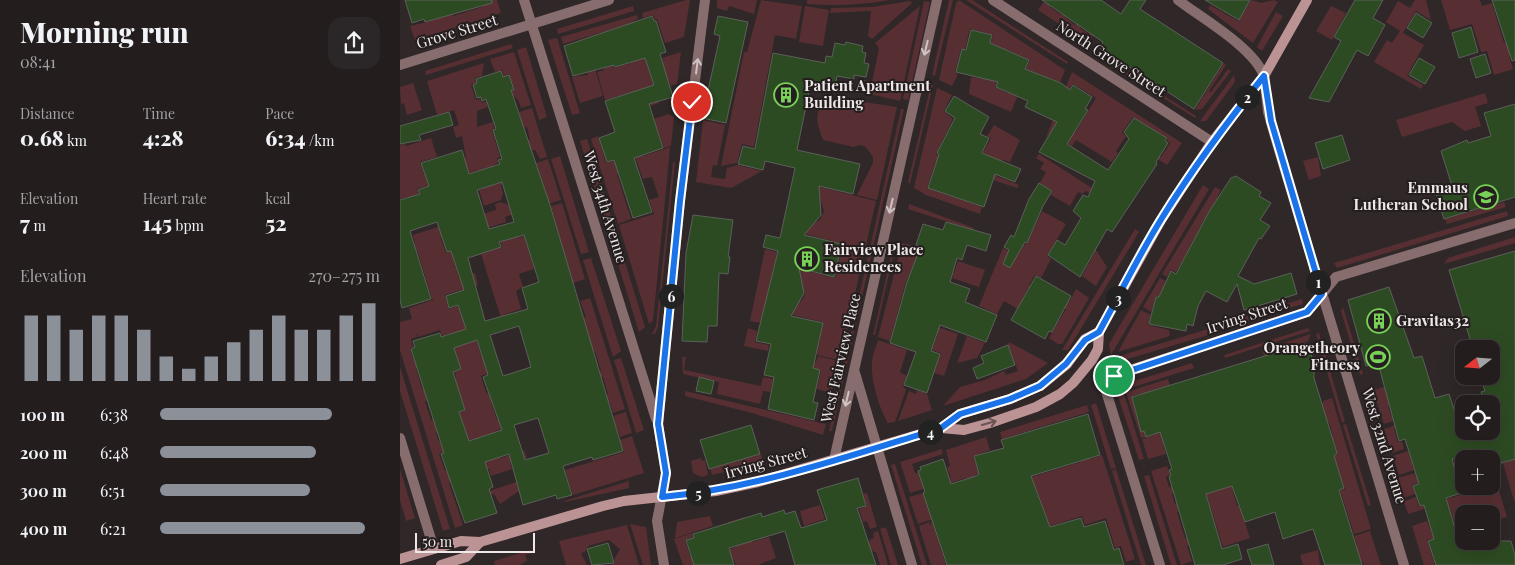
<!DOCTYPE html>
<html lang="en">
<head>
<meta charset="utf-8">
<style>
  body { margin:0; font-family:"Playfair Display",serif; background:#2b2627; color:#f1f3f6; height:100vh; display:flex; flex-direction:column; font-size:19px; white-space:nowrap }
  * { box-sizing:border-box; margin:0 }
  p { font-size:16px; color:#a3a2a4 }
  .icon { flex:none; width:28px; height:28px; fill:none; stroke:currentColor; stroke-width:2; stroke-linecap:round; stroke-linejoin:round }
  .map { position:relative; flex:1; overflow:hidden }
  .side { display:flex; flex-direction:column; background:#231d1e; width:400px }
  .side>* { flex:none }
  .needle { width:32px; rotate:253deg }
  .buttons { position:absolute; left:1055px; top:340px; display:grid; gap:10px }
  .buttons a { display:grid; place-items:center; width:45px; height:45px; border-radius:10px; background:#231d1e; box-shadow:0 5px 20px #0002,0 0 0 1px #403b3c; font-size:25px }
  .scale { position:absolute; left:15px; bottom:12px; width:120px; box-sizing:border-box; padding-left:5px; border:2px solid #eee8e8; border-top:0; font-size:14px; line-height:18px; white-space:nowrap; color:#eee8e8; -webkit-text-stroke:4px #251e1e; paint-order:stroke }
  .pin { position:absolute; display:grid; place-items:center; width:42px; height:42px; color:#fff; margin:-21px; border:2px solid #fff; border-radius:50%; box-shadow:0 1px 5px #0007 }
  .km { position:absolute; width:25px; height:25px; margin:-12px; border-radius:50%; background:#222; color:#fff; font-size:14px; line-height:25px; text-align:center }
  .round { display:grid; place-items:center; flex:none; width:52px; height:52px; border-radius:15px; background:#2b2627 }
  .summary { display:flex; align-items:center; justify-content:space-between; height:85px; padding:0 20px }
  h1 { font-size:28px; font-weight:800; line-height:38px }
  .metrics { display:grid; grid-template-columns:repeat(3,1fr); gap:8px; height:85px; padding:5px 20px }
  .metrics div { display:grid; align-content:center }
  .metrics b { font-size:21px; font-weight:800 }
  .metrics small { font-size:14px; font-weight:400 }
  .metrics p { font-size:14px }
  .chart { height:140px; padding:10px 20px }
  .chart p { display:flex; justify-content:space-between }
  .chart svg { width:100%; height:90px; margin-top:5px; stroke:#8c9099; stroke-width:6 }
  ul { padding:0 20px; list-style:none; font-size:16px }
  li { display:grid; grid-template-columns:80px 60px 1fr; align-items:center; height:38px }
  li i { height:12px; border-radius:6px; background:#8c9099 }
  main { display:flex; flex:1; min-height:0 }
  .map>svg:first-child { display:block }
  .green { fill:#572f32 }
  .building { fill:#2d4b23; stroke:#5b6059; fill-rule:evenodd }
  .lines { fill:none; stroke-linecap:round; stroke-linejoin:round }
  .minor { stroke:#876d6e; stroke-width:10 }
  .tertiary { stroke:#876d6e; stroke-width:10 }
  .secondary { stroke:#bc9394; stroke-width:10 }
  .oneway { stroke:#cfc3c3 }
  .oneway2 { stroke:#695353 }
  .route-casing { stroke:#fff; stroke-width:10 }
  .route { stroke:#1a73e8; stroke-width:6 }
  .labels { text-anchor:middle; stroke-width:4; stroke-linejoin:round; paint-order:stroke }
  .street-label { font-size:15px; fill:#eee8e8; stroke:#251e1e }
  .poi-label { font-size:15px; font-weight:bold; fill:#eee8e8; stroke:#251e1e; text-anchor:start }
</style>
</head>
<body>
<main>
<section class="side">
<div class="summary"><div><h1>Morning run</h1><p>08:41</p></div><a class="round"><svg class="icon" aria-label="share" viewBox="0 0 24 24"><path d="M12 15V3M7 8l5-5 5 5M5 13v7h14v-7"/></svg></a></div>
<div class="metrics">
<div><p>Distance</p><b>0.68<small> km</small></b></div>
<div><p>Time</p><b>4:28</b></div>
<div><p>Pace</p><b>6:34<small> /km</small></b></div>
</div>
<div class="metrics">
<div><p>Elevation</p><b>7<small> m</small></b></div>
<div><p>Heart rate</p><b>145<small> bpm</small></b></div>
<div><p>kcal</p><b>52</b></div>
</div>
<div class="chart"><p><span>Elevation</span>270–275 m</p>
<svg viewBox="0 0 160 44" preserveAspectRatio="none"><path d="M5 44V12M15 44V12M25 44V19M35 44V12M45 44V12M55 44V19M65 44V32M75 44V38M85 44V32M95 44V25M105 44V19M115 44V12M125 44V19M135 44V19M145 44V12M155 44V6"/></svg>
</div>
<ul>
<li><b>100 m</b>6:38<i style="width:78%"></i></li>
<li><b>200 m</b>6:48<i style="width:71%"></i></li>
<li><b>300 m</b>6:51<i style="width:68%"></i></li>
<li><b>400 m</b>6:21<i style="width:93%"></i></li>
</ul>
</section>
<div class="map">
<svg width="1115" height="565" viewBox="0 0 1115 565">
  <rect width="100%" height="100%" fill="#2f2728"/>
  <g class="green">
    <polygon points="25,0 52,12 53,16 82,7 85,0 97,0 101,13 15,40 10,26 31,21"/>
    <polygon points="286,0 290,0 284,37 265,43 257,19 255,20 253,15 243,18 242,13"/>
    <polygon points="317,0 357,0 354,14 329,6 327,11 317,8"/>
    <polygon points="361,0 402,6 396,39 375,35 354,147 342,144 337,163 321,166 344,52 347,52"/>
    <path d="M407,0H490C462,5 435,6 407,4Z"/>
    <polygon points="549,0 553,0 535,76 532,75"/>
    <polygon points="559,0 665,70 660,82 626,69 630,60 608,50 599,69 590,48 593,35 570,29 565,49 561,49 555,72 558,74 552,86 539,80 556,3"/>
    <polygon points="566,0 572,0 668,62 667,64"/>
    <polygon points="851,0 861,3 874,0 878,2 853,43 808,9 810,5 838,21"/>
    <polygon points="1015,0 1026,0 1031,20 1016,11 1003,33 1024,45 1007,76 1023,85 1021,89 974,62 987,40 992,43 1000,31 986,22 998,1 1010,8"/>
    <polygon points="1041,0 1080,0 1082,6 1092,3 1104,43 1115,40 1112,55 1109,56 1113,69 1094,75 1087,51 1081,52 1072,24 1050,30"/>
    <polygon points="510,1 512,3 472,39 468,36 471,11 430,13 431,8 472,7"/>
    <polygon points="524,1 530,2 508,100 503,99"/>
    <polygon points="646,2 651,5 650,7 661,15 663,13 666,15 665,17 675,25 677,22 681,25 680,28 689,34 691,31 695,33 688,43 638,10 643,3"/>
    <polygon points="233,6 234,11 158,34 157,29"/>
    <polygon points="405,6 429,10 423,46 399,42"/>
    <polygon points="520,6 500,101 461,92 464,80 472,82 479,48 475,43"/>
    <polygon points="931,6 946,13 932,40 916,31"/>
    <polygon points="876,12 883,16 862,51 857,47"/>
    <polygon points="237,15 238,19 233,21 259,103 238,110 232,92 205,100 197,72 204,70 203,66 213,63 214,68 231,63 223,26 163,44 161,37"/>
    <polygon points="157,38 180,113 172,115 148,40"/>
    <polygon points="111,44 113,48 26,75 25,71"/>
    <polygon points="126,47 147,117 139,120 117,50"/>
    <polygon points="114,52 131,105 121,108 118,100 109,92 114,90 109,74 104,76 102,70 95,72 90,59"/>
    <polygon points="281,52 277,84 271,86 269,81 264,82 248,66 263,61 262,58"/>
    <polygon points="697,53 796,116 795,118 697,56"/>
    <polygon points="84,63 82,76 75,78 76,83 71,85 76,100 80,99 82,103 86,101 88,107 77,111 77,127 93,122 94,128 92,130 100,157 97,158 98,163 93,165 96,175 105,183 101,185 103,194 101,200 84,206 79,190 84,189 78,170 57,177 53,162 66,158 62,136 56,138 53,127 59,125 54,110 37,115 27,81"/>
    <polygon points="824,63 826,65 809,91 811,92 828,69 831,71 802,109 795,110"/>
    <polygon points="586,65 598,70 594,81 597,83 595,87 607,93 628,71 611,112 569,94 571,77 582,79"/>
    <polygon points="195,69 203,96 180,103 172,77 188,75 188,72"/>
    <polygon points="672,72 782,143 767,165 756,158 758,155 761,157 770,143 767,141 768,138 733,117 722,133 726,136 716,151 718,153 712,162 676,140 672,146 650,132 645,140 653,120 675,133 696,98 673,84 660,101"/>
    <polygon points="834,75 835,82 806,121 800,121"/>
    <polygon points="13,83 22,110 7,115 4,103 1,104 0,87"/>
    <polygon points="531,84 533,85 510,184 508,182"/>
    <polygon points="537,88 552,95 544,111 553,119 536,154 565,170 536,161 527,188 582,207 580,214 526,195 514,188"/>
    <polygon points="1085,93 1088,103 1075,107 1081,126 1065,131 1052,122 1002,137 996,120"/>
    <path d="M437,98L497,107L477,200L457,195L473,163V157L466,147L461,145L453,147L423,140C418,125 413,115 424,101Z"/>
    <polygon points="132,108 147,157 140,159 135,150 129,151 125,141 130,140 127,127 120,129 118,121 121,119 119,112"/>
    <polygon points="501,109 504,109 432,431 429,431"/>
    <polygon points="269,114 274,117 271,146 264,148 254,119"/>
    <polygon points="303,120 325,125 317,166 313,165 311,177 325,179 327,168 337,165 362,171 331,188 296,182"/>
    <polygon points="594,125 620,140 610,162 603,160 596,176 619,185 617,188 566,171 582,169 587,154 583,153 591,138 587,136"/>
    <polygon points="198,136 206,163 233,155 237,167 217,174 231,219 218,224 191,139"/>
    <polygon points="31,138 37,157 20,162 24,174 29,173 33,184 17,189 22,205 12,208 8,197 0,199 0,145 5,144 6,146"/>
    <polygon points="187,139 245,327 239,332 180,141"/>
    <polygon points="270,147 264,211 256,213 264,211 253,321 249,324 219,225 254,214 249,200 259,197 252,177 243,179 234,154 241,152 243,156"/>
    <polygon points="639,154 695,190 692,194 686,191 682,194 678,192 670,206 651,195 653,191 640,183 646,172 640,169 644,163 636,158"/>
    <polygon points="160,156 189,252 181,254 151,159"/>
    <polygon points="918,157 921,176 909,180 903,161"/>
    <polygon points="148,159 161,200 149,204 140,174 136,175 134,169 138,168 136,163"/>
    <polygon points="273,162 275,162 258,327 255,334 252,334 256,326"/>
    <polygon points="803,185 809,189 711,355 709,344"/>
    <path d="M416,186L476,201L440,360L417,355L423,322L388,314C416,287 401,299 399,269L435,278L443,244L406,234L408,226L420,220L424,211Z"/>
    <polygon points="815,187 821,190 817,198 820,200 813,210 810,209 782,262 812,278 811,279 780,265 776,272 771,270 767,277 762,274"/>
    <polygon points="145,194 148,204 105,217 106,222 77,231 73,217 96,210 95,204 101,202 109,205"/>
    <polygon points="1104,202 1106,207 1047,224 1045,219"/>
    <polygon points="162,203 185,279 173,283 171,273 166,274 151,225 156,224 151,206"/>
    <polygon points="509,204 574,228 573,230 508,209"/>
    <polygon points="642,211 666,224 647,256 651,259 641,278 635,275 629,285 635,289 634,291 628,288 618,309 604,301 597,314 579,306 603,248 617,256 625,244 627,244"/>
    <polygon points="1107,211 1108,216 937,268 934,263"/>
    <polygon points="41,226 44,236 41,238 46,253 65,247 68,257 54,262 59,278 75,273 78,285 45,295 49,309 58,306 59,310 63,309 72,327 82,358 91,356 96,371 81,376 86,392 99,400 91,402 97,420 113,415 116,424 93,432 101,458 124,450 127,458 110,463 112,469 91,476 89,469 56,479 82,461 74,439 69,440 62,420 40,427 37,420 65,411 58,388 28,388 56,378 55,372 61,370 57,355 22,366 56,347 52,333 42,336 40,330 18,337 16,332 17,337 11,339 13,347 10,348 13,359 17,358 19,367 16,368 22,389 26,388 30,400 25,401 31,420 35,419 39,432 36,433 39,442 42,441 44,452 39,454 45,471 50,470 53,481 49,483 63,525 55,528 0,350 0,322 12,319 9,308 35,299 32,299 17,250 0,256 0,252 15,243 13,235"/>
    <polygon points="97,229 117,233 119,238 124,236 134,269 119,274 123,287 116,291 121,309 103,315 108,330 105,331 81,254 102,247"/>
    <polygon points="682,229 707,267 696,286 682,276 695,252 671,237"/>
    <polygon points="735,229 739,232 668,350 662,350"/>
    <polygon points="1115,237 1115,243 1044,264 1048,258"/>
    <polygon points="502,243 523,248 506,281 490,341 478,337"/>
    <polygon points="493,248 495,248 475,335 473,335"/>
    <polygon points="365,249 377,252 362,319 359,323 350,321"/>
    <polygon points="191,258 221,351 213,357 183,260"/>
    <polygon points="558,261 585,270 579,287 552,278"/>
    <polygon points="760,278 766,281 763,288 797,306 756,296 751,312 743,307"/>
    <polygon points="676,289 689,298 662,344 658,344 649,338 666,309 664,307 667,301 669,302"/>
    <polygon points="190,298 225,409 213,413 210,403 205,404 203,395 208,394 203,377 173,380 201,371 195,351 158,362 189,338 181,318 186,317 180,301"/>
    <polygon points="902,299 903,304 838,324 835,320"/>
    <polygon points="943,307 962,370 963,374 960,375 941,311"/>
    <polygon points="741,310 751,315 748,325 769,330 770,336 718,352"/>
    <polygon points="532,325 558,334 544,376 534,373 541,353 532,350 538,333 530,330"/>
    <polygon points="818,326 815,333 718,362 716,357"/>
    <polygon points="348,328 357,331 355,342 369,345 368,351 344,346"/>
    <polygon points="908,328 910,331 825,358 824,355"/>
    <polygon points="919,333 945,422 942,423 916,334"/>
    <polygon points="911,334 908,341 896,345 897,349 891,350 890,347 864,357 862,350"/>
    <polygon points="567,336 585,343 577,358 557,363"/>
    <path d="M478,340L507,350L500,372L507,376L503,386L506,390L495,422L488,423C479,408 471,381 472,364C472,356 476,347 478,340Z"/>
    <polygon points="609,342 648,363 626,379 543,406 560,387 585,380 604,371 606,375 618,371 608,345"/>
    <polygon points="371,351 416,362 418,356 439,361 431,393 417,389 421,370 370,357"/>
    <polygon points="282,357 286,357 284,370 361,386 363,377 373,379 370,392 363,391 360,404 317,394 319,382 283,374"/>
    <polygon points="221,358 244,430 236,433 214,360"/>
    <polygon points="792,363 794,368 727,389 725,384"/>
    <polygon points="0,367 50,529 43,531 0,391"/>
    <polygon points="768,379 770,386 761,393 759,388 748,392 749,397 745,399 743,393 732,396 741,432 744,431 746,437 741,438 726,392"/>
    <polygon points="984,387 987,395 1027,395 988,406 993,421 984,424 973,390"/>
    <polygon points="517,390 527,394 532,410 498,421 509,391 516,394"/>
    <polygon points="285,391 426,424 423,435 352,413 285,396"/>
    <polygon points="724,394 744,459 739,460 718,396"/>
    <polygon points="932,398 971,529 954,534 940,490 945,489 940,474 936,475 931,458 937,453 934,441 931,441 929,437 933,436 929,422 925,423 919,405 923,404 923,401"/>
    <polygon points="696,403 716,468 711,469 691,405"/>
    <polygon points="687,405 689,412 602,439 600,432"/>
    <polygon points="226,412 232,433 220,437 217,427 186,437 215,421 213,416"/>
    <polygon points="946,424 971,505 968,506 943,425"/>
    <polygon points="996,425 997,428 994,429 998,442 1002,442 1004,449 992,453 984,429"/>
    <polygon points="752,429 793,434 763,444 766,454 748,459 742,439 754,435"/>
    <polygon points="232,436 244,473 173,495 165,470 224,452 220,440"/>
    <polygon points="586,437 590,450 573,456 577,468 591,464 592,469 575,475 582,498 602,492 605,500 585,506 593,530 614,524 618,535 597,542 599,551 574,560 572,552 568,553 566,549 586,543 581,528 571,519 568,512 531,524 530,522 580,506 573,483 568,485 566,478 541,486 540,483 551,479 547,467 550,466 546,450"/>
    <polygon points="542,449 543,454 512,464 515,473 518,473 521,481 524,480 526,488 510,493 500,462"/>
    <polygon points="1008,451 1014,470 999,475 993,456"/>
    <polygon points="689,452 691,459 702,455 735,559 726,562 721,546 715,548 706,518 685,525 682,516 650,526 637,491 619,497 631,477 681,462 680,454"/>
    <polygon points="361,454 364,463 312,475 310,469"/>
    <polygon points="301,458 302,461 305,460 308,475 302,477 293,473 291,461"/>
    <polygon points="1115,459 1115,504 1103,463"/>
    <polygon points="1064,463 1064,486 1081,488 1062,494 1055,472 1012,485 1015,494 1004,498 998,478 1015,473 1016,477"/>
    <polygon points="495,464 527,565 522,565 491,465"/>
    <polygon points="767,466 770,475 766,477 769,487 773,486 775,492 772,494 775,504 779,503 781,510 777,512 785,538 789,537 791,544 787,546 792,561 781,565 751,471"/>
    <polygon points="0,469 15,518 6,521 0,500"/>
    <polygon points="716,469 746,565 741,565 712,471"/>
    <polygon points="749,475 777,565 771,565 744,476"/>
    <polygon points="802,479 851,482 832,488 837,506 855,501 842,514 850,538 823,547"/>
    <polygon points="120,481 122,489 100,504 94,494 90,495 89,491"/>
    <polygon points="229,481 229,488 165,502 164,501"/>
    <polygon points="1097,484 1107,517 1091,520 1091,514 1064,514 1064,529 1057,531 1050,510 1041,513 1030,507 1008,514 1004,501 1016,497 1019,507"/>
    <polygon points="467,493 477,527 470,529 467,521 463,522 459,509 467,506 463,494"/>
    <polygon points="523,493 530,515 544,510 554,512 518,524 509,497"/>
    <polygon points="420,505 425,519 404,526 400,511"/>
    <polygon points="310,516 313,526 275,538 277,522"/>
    <polygon points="345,517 353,542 369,537 376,558 358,565 336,565 334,560 318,565 283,565 274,539 292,533 293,537 285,540 290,556 298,553 299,558 336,547 328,522"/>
    <polygon points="1027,521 1034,538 1027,540 1035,565 1024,565 1012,526"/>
    <polygon points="529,522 530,525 539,522 541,528 535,530 546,565 531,565 519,526"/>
    <polygon points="230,524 246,527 251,565 243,565"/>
    <polygon points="227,525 239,565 210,565 215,563 214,560 220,549 209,540 188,546 185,552 181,553 187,565 166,565 159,541"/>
    <polygon points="486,527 498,565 491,565 480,529"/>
    <polygon points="478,531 488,565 480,565 476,552 473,552 472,550 441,559 439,552 470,542 469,540 474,538 473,533"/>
    <polygon points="970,531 981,565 964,565 963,562 955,564 950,548 957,545 954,536"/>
    <polygon points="131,550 132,553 125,555 127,561 119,565 95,565 94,561"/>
    <polygon points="918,550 920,565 903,565 900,555"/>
  </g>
  <g class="building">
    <polygon points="5,0 92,0 92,3 25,22 24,19 12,23"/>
    <polygon points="642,0 701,0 721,14 730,0 746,0 740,9 823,63 794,109 700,48 703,42"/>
    <polygon points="805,0 850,0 839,20"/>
    <polygon points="955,0 983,0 973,18 985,25 968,56 957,50 929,102 909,98 941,41 934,37"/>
    <polygon points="1092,0 1115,0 1115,60 1112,61"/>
    <polygon points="1016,13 1032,23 1023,38 1007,28"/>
    <polygon points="252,16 254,21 256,21 266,52 260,54 273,97 249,104 263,148 234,158 252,212 233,218 214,160 207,162 199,138 215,132 205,101 254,85 245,58 215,67 214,65 173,76 164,46"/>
    <polygon points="318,16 348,22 326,123 302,118 320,36 314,34"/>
    <polygon points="1071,27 1078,52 1059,58 1052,33"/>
    <polygon points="571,30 592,35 590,43 629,60 625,69 661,83 670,90 673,85 692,97 685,109 688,110 667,144 708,170 729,139 724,132 734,118 767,138 765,141 768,143 756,162 757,164 712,232 707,229 680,277 648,255 657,240 665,245 681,218 673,211 683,195 688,197 695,181 639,152 657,122 625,107 628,101 596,87 598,82 556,72 562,49 566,50"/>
    <polygon points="446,42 463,46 462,52 466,53 464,63 469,64 466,77 454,75 454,79 437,76 435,86 411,82 397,150 460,164 453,194 419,186 421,215 404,235 442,244 434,277 399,268 404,293 391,316 423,323 413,368 420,370 413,402 418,403 414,420 368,409 374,377 364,375 371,344 356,341 378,251 363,247 366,235 380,238 395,168 365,161 363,170 338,164 343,146 355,149 373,53 425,63 426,56 432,57 435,43 445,45"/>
    <polygon points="1085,54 1091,73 1076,78 1070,59"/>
    <polygon points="1019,58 1035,67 1025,84 1009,75"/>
    <path d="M101,71L103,77L109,75L114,90H111L150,205L223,451L193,460L192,457L163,466L172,495L157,499L156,495L123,505L109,454L85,462L93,487L89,489L97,513L65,523L41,454L44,453L11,349L15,347L13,341L40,333L41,337L66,329L58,305L49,308L46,296L64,290L51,251L47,252L37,222L10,231L31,299L2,308L0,300V200L20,194L18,190L29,186L21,163L62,150L69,174L100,164L98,160L102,159L93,130L96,129L86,99L82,101L81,97L77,98L73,85L77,83L76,79ZM102,182L114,222L89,229L77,190ZM124,235L139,282L122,288L128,309L85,321L68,258L101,247L99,242ZM119,326L131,367L103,376L90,335ZM77,340L88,375L83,377L102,430L69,441L59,412L65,410L53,372L61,369L54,348ZM138,418L149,453L125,460L114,425Z"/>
    <polygon points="554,96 589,117 580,134 589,138 582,153 621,169 615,182 595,174 584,207 528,188 539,154 537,153 555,118 545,111"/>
    <polygon points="1115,104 1115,197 1044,219 1036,194 1053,189 1041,151 1067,140 1068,143 1091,136 1084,113"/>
    <polygon points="49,112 53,125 19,135 21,140 0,144 0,126"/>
    <polygon points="942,135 950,160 923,169 915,143"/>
    <polygon points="836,176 861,192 859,196 871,203 860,220 870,226 861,239 859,238 838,276 854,284 891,273 897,294 844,310 837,284 827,302 806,291 798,306 793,326 787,324 786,331 749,324 756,297 759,297 771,271 776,274 810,210 831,178"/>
    <polygon points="639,183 652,191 643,206 627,243 625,242 610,268 603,264 609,250 604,247 611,235 614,237 629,199"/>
    <polygon points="293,215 333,220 328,257 330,257 328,274 319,273 317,326 308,326 307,342 282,341 286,253"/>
    <polygon points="546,222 591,235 586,251 567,245 562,260 557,258 550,282 570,289 565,302 597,315 586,342 540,325 531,351 540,354 527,393 504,385 516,352 490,343 507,282 521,246 516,245 523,224 543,230"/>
    <polygon points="1115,251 1115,459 1091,466 1091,459 1052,459 1061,493 1046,498 1056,532 1064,530 1064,541 1111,541 1115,555 1115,565 1036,565 1028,541 1034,539 1024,505 1020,506 1013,486 1019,484 1005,439 999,441 978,363 966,366 948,300 989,287 1014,358 1022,356 1035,398 1049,394 1060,427 1064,426 1064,431 1095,431 1091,420 1091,404 1085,404 1081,392 1085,391 1080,376 1091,376 1091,349 1073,349 1049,270"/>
    <polygon points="636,276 671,296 652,332 649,331 645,339 611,320"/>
    <polygon points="907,343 917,371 914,372 914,378 937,453 934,456 944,488 939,490 962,565 925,565 913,529 883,539 875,512 845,522 832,486 806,494 822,549 838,544 842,559 823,565 795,565 769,477 771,476 769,470 772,469 760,432 746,437 744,431 741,432 732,397"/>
    <polygon points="608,345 615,365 577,379 573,368 584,363 581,356"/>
    <polygon points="299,377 314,381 311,394 296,391"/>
    <polygon points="688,414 700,455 631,476 650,527 681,518 684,527 705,521 714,550 719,548 724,565 547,565 523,493 525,492 518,471 521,470 520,467 543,459 551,484 576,476 579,474 574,456 604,448 601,440"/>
    <polygon points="351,425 360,454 309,469 300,440"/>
    <polygon points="458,478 466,506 457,508 476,565 395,565 385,531 329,548 334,565 294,565 286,540 294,538 293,534 361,513 362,517 384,510 385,514 395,511 401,528 427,520 417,490"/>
    <polygon points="208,543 214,563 192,565 187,549"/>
    <polygon points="868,544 874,565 852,565 847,550"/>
  </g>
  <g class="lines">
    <g class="minor">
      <polyline points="124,0 256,419"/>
      <polyline points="593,0 812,142"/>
      <path d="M778,0C803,19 854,48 864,76"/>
      <polyline points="0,65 209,0"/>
      <polyline points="455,373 512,565"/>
      <polyline points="0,438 34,549"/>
      <polyline points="434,460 537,0"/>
      <polyline points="264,565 257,521 266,473 258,424 280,201 305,0"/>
      <polyline points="760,565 706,391 709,380 718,374 907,312 922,294"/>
    </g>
    <g class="tertiary">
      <polyline points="864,76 868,112 878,147 1004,565"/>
      <polyline points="922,294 936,277 1115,223"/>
    </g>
    <g class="secondary">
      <polyline points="541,428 564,430 590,423 636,407 660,394 673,383 692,360 698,349 699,332 761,220 812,142 864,76 907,0"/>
      <polyline points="0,559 61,541 80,542 203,506 224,501 316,491 358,482 541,428 560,414 610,399 640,386 667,364 685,339 699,332"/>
      <polyline points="41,565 66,557 80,542"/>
    </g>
  </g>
  <defs><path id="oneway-shaft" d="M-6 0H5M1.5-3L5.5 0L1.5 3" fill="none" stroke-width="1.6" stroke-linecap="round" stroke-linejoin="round" transform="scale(1.25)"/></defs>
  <g class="oneway">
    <use href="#oneway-shaft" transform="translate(526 48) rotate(103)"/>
    <use href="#oneway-shaft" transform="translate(297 66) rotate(-83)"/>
    <use href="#oneway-shaft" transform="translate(491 206) rotate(103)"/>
    <use href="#oneway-shaft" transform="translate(447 399) rotate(103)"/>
  </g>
  <use class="oneway2" href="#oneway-shaft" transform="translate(589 423) rotate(-16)"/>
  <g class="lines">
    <g class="route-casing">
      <path id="route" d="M292,102L280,201L258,424L266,473L262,497C358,488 449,456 541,428L560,414L610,399L640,386L666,364L685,340L699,332C720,294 739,255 762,218C793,168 827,122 864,76L871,121L922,294L907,312L714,376"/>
    </g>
    <use href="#route" class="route"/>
  </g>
  <defs>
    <g id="building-ring" transform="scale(1.25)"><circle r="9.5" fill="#251e1e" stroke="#78d258" stroke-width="1.5"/><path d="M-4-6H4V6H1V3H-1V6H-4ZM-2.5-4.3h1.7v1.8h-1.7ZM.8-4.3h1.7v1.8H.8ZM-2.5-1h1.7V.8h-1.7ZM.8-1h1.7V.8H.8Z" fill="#78d258"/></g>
    <g id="school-ring" transform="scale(1.25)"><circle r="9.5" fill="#251e1e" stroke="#78d258" stroke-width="1.5"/><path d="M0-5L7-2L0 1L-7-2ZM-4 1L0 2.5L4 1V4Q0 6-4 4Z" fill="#78d258"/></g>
    <g id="stadium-ring" transform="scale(1.25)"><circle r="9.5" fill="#251e1e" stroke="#78d258" stroke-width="1.5"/><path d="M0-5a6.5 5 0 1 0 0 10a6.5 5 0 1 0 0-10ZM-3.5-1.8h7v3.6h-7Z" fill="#78d258"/></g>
  </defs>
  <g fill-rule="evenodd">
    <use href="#building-ring" x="386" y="95"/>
    <use href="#school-ring" x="1086" y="197"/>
    <use href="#building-ring" x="407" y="259"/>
    <use href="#building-ring" x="979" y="321"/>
    <use href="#stadium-ring" x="978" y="357"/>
  </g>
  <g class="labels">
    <g class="street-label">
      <text transform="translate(57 32) rotate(-17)" y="5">Grove Street</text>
      <text transform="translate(711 59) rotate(33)" y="5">North Grove Street</text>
      <text transform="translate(205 207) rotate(73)" y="5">West 34th Avenue</text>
      <text transform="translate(847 316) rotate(-18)" y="5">Irving Street</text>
      <text transform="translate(441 358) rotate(-77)" y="5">West Fairview Place</text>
      <text transform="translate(984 446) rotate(73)" y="5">West 32nd Avenue</text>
      <text transform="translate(366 463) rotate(-15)" y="5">Irving Street</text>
    </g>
    <g class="poi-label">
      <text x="404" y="91">Patient Apartment<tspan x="404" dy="17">Building</tspan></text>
      <text x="1068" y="193" text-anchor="end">Emmaus<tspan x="1068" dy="17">Lutheran School</tspan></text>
      <text x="424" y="255">Fairview Place<tspan x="424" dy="17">Residences</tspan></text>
      <text x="996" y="326">Gravitas32</text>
      <text x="960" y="353" text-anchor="end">Orangetheory<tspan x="960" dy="17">Fitness</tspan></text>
    </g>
  </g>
</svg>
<div class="buttons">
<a><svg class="needle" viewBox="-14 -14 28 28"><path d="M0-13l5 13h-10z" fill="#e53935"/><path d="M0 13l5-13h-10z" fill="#a3a2a4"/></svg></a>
<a><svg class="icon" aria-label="locate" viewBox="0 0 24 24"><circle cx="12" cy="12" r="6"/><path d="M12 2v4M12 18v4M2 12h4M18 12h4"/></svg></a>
<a>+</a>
<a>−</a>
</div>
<div class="scale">50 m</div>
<div class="pin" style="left:714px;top:376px;background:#1e9e55"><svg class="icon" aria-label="arrive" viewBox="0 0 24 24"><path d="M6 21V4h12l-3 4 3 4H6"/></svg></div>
<div class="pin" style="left:292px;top:102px;background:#d93025"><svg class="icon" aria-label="check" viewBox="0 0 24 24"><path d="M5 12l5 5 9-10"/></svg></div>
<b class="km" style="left:918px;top:282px">1</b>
<b class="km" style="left:847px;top:97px">2</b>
<b class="km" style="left:718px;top:298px">3</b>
<b class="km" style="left:530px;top:432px">4</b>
<b class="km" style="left:298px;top:493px">5</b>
<b class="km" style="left:271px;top:296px">6</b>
</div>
</main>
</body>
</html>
